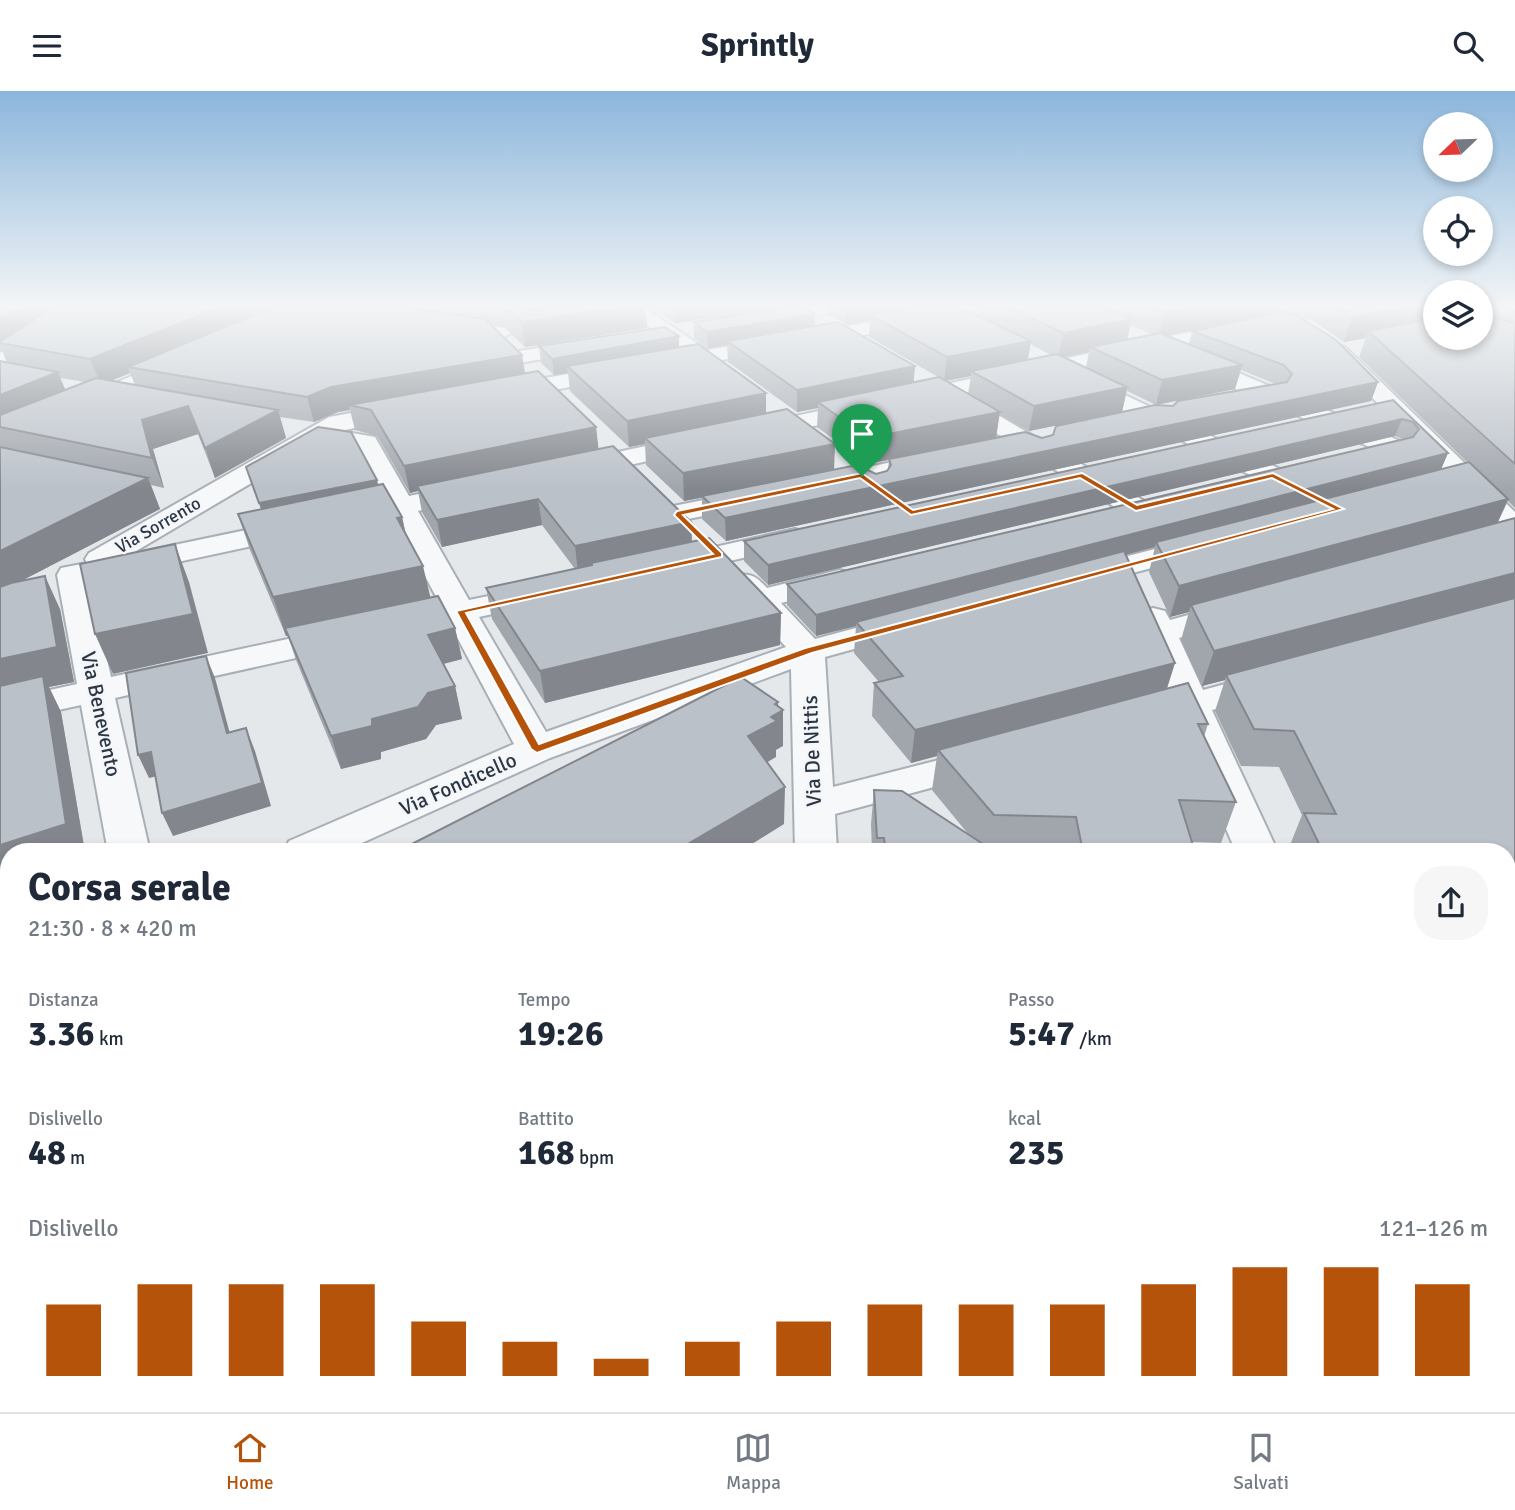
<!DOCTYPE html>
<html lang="it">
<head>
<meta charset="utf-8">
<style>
  body { margin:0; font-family:Signika,sans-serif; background:#f6f6f7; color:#1f2937; height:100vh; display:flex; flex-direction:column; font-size:26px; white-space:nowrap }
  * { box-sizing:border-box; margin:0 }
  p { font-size:23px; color:#747a83 }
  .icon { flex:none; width:38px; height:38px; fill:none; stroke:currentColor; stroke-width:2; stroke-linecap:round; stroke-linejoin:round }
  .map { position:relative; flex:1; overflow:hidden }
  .drawer { position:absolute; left:0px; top:752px; width:1516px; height:569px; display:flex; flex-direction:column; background:#fff; border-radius:28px 28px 0 0; box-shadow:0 4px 10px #0003 }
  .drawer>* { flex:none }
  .needle { width:46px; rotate:247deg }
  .tools { position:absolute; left:1423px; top:21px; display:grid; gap:14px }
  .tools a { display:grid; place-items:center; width:70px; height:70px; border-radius:50%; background:#fff; box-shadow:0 4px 10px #0003; font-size:35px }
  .pin { position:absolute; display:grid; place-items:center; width:60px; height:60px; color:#fff; margin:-72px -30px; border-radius:50% 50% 50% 0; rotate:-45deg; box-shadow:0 0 7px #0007 }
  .pin .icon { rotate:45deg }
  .round { display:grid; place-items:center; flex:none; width:74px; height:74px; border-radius:28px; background:#f6f6f7 }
  .head { display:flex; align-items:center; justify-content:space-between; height:119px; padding:0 28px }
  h1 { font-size:38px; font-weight:700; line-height:52px }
  .metrics { display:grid; grid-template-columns:repeat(3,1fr); gap:10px; height:119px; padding:7px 28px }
  .metrics div { display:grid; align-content:center }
  .metrics b { font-size:35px; font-weight:700 }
  .metrics small { font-size:19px; font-weight:400 }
  .metrics p { font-size:19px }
  .chart { height:196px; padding:14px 28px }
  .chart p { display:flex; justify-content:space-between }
  .chart svg { width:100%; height:126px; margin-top:7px; stroke:#b45309; stroke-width:6 }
  header { display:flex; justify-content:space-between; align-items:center; height:91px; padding:0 28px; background:#fff; font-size:32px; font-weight:700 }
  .dock { display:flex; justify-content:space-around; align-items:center; height:98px; border-top:2px solid #e0e1e3; background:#fff; font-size:19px; color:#747a83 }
  .dock a { display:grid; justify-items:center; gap:4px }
  .dock .active { color:#b45309 }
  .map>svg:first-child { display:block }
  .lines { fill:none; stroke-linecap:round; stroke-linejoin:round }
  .street-casing { stroke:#a9afb6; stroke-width:4 }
  .street { fill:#f7f8fa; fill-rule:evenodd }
  .wall { fill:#a1a6ad; fill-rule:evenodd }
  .shaded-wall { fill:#83878d }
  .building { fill:#bbc1c9; stroke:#83878d; stroke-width:2 }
  .route { fill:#b45309; stroke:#fff; stroke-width:2; fill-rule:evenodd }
  .labels { text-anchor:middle; stroke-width:5; stroke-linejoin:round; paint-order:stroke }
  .far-street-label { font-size:18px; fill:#2c3744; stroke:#f4f6f9 }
  .street-label { font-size:21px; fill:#2c3744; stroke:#f4f6f9 }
</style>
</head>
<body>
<header><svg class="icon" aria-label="menu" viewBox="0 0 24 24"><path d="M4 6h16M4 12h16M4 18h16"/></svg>Sprintly<svg class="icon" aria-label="search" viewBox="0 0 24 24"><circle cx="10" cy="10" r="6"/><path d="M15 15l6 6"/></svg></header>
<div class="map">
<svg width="1515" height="1321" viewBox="0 0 1515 1321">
  <rect width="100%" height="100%" fill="#e4e8eb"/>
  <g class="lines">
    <g class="street-casing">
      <g id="street">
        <polygon points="77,214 99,214 8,276 0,277 0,262"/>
        <polygon points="532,214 555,214 503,247 489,247 486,243 489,239"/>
        <polygon points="810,214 854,214 845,220 760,234 750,228 760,222"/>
        <polygon points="970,214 1012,214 1003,220 716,270 706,275 698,273 498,309 487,302 498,295 685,263 635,225 632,221 635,217 642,215 707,259"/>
        <polygon points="1242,230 1252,236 1249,240 962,303 1146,411 1150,417 1146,423 1126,423 941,308 753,348 744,346 741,341 744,336 753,334"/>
        <polygon points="590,249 600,255 597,259 519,272 508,266 519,260"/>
        <polygon points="1338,254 1345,256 1515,421 1515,446 1505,443 1441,378 1432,381 1423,379 1180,274 1177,269 1180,264 1196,264 1424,360 1331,264 1327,260"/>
        <polygon points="182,264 193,270 190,275 0,356 0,340"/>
        <polygon points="1079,282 1320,397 1324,403 1320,409 1300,409 1071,294 1068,289 1071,284"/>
        <path d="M405,312L413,314L417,319L413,324L341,340L375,346L409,405L472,392L482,394L486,400L482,406L418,420L469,509L542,494L553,496L558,503L553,510L479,526L546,641L786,556L734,499L729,492L734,485C750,481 756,485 767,497L839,479L850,481L854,488L850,495L781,512L815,548L904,524L916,527L920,534L916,541L825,566L833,696L986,657L1000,660L1005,669L1000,678L835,723L837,761H795L791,578L550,667L342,761H283L289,750L514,653L450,533L115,607L150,761H108L81,614L0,632V610L77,593L57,484L61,477L87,472L85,468L89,462L329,326ZM321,351L357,357L385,410L131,463ZM393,425L441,515L111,586L89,490Z"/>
        <polygon points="698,344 707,347 711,352 707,357 575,386 566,384 562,378 566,372 575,370"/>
        <polygon points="936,362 945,365 949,370 945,375 824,401 815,399 811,393 815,387 824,385"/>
        <polygon points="754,399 764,401 768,407 764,413 678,430 668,428 664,422 668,416"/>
        <polygon points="795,438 805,441 810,447 805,453 672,483 661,480 657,474 661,468"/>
        <polygon points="1202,446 1212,449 1217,455 1212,461 1080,496 1069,494 1065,487 1069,480"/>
        <polygon points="1236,511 1247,514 1252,521 1247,528 1179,547 1203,599 1270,581 1283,584 1288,592 1283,600 1212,619 1278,761 1236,761 1179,628 1146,637 1133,634 1128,626 1133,618 1171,608 1137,527 1141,520 1153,517 1165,520 1170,529"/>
        <polygon points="0,826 9,829 9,868 0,865"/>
        <polygon points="240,1312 310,1312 307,1321 236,1321"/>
        <polygon points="667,1312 743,1312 747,1321 670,1321"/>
        <polygon points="1165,1312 1232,1312 1230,1321 1162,1321"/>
      </g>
    </g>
    <use href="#street" class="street"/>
  </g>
  <g class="wall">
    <path d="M0,214H645L647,237L525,256L505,237L491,234L525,283L596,336L598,358L691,431L692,451L781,522L780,554L545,612L492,528L486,497L575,478L542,434L442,456L422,421L418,400L410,402L377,345L355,339L350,319L338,321L314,331L280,326L286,347L215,387L198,343L153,358L164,397L151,394L160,418L23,489L60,518L74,591L49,596L61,621L85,761H9L0,800V270L7,272L2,259L0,260ZM130,282L135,294L111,290ZM60,287L85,291L65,299Z"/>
    <polygon points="647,214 783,214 782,216 675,232 651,215"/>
    <path d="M828,214H955L977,224L978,214H1435V247L1480,214H1515V417L1508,410L1498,431L1515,427V1058L1507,1054V761H1289L1288,759L1302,724L1279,676L1241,675L1215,620L1225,589L1202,595L1181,549L1189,521L1170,526L1149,481L1155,456L1125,464L1167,598L1208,633L1204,646L1236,711L1221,752L1192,751L1195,761H872L871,733L874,699L969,744L932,699L937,665L911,672L872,625L874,592L879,591L854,562L856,535L816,545L787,514V493L1403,348L1395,345L768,494L744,470V450L1393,309L1448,362L1441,378L1467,371L1359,266L1366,247L1344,251L1312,229L1298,226L1378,291L1371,310L726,450L702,428V407L684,410L646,374L645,353L629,356L570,300L568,282L554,284L541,272L539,255L679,245V256L766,302V322L834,379L876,383L887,380L888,378L889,369L867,373L817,336L818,317L797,321L728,271L727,254L708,257L694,247V231L815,235L915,275L913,291L938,286L869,246L870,229L846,233L828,223ZM1278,221L1279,222L1192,240L1189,253L1168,245ZM1130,234L1152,243L1127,248ZM1030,253L1051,264L1028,269ZM1089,261L1086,276L1064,266L1071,265ZM1241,279L1276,293L1173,315L1042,347H996L999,323L1029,340L1122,321L1127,300L1156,314L1235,298ZM971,285L968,303L946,290Z"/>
    <polygon points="246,376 377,389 378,394 402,426 406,444 430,507 455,537 462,568 443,573 455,595 462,628 436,634 426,648 381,661 381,668 341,678 296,569 288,545 286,545 250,459 238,423 261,418"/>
    <polygon points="782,1312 1170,1312 1168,1321 782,1321"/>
    <polygon points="1364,1312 1507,1312 1515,1321 1363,1321"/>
  </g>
  <g class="shaded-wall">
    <polygon points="24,214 72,214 0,252 0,228"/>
    <polygon points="225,214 283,214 128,276 130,282 101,294 90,268"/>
    <polygon points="535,214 618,214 537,226"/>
    <polygon points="637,214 645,214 647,237 525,256 522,231"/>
    <polygon points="674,214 783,214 782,216 675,232"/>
    <polygon points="846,214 934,214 870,224 870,229 846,233"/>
    <polygon points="1202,214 1280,214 1278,221 1159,246 1165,221"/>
    <polygon points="1417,214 1435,214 1435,227 1368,240 1366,247 1344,251 1352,226"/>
    <polygon points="815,223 815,239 727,250 727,254 708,257 707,241"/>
    <polygon points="1132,228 1126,253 1090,256 1089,261 1058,267 1063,242"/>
    <polygon points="679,245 679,262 567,275 568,282 554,284 552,268"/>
    <polygon points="1031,250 1027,273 971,280 971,285 944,290 947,266"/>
    <polygon points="522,264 526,288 349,314 350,319 338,321 314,331 307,306 331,296"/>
    <polygon points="1242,274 1235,298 1156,314 1162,289"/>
    <polygon points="915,275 913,297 818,311 818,317 797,321 797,299"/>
    <polygon points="58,281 69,308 0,336 0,304"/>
    <polygon points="1378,291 1371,310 726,450 725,427"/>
    <polygon points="1127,296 1122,321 1029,340 1034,315"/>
    <polygon points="766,302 766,328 645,347 645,353 629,356 627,330"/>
    <polygon points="188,315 198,343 153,358 164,397 152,367 142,329"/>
    <polygon points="278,319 286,347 215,387 205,357"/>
    <polygon points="1000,321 996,347 867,373 868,347"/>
    <polygon points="1402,328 1395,345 768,494 768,474"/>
    <polygon points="596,336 599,362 417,395 418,400 410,402 404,375"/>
    <polygon points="835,353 834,380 684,410 683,382"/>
    <polygon points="1448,362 1440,381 1156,451 1155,456 859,534 856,531 856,535 816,545 816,524"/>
    <polygon points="148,387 160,418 0,501 0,460"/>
    <polygon points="377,389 381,408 266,432 259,412"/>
    <polygon points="538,408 542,434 442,456 437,429"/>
    <polygon points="1508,408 1495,437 1191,514 1189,521 1170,526 1179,495"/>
    <polygon points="402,426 410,463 397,427"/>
    <polygon points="691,431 692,457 592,474 591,472 591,479 578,482 575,455"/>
    <polygon points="175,453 189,491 208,562 113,583 95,543"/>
    <polygon points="423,475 432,513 285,537 288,545 286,545 273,506"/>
    <polygon points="1515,482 1515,510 1226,584 1225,589 1202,595 1214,560"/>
    <polygon points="45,485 60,518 74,591 49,596 61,621 85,761 9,761 9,797 0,800 0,568"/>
    <polygon points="781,522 780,554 545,612 540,580"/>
    <polygon points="455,537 462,568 435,575 428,544"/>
    <polygon points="206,565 215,587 236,665 227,642"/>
    <polygon points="1175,572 1165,604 938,659 937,665 911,672 915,639"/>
    <polygon points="455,595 462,628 436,634 426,648 381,661 381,668 341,678 331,645 428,602"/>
    <polygon points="778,611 778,622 783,619 783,655 776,659 776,666 749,682 748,645 771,626 775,613"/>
    <polygon points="246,637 255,660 271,715 173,745 162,722"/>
    <polygon points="151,661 162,684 149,687 138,664"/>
    <polygon points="785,696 784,733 739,761 674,761"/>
    <polygon points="9,1002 9,1071 0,1078 0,1009"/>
    <polygon points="154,1312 219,1312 212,1321 146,1321"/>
  </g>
  <g class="building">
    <polygon points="0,214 24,214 0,228"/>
    <polygon points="57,214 225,214 90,268 0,252 0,251"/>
    <polygon points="278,214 385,214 485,228 522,264 331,296 307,306 128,276"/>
    <polygon points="503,214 533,219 565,214 637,214 522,231"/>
    <polygon points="801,214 815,223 707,241 694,231"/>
    <polygon points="928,214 955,214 1031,250 947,266 870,224"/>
    <polygon points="1003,214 1096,214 1132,228 1063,242"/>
    <polygon points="1146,214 1202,214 1165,221"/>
    <polygon points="1334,214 1417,214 1352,226"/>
    <polygon points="1480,214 1488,214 1486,225 1515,232 1515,373 1368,240 1435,227 1435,247 1480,247"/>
    <polygon points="1282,221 1297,225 1336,249 1378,291 725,427 702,405 857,374 876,383 887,380 891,374 889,368 1025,341 1042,347 1053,344 1056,335 1155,314 1173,315 1178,310 1287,291 1292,283 1284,274 1192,240"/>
    <polygon points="838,231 915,275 797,299 727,250"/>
    <polygon points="665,236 679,245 552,268 539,255"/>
    <polygon points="1160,242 1242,274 1162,289 1090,256"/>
    <polygon points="698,253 766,302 627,330 567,275"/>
    <polygon points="1057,263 1127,296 1034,315 971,280"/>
    <polygon points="0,270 58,281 0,304"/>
    <polygon points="538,280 596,336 404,375 371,319 349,314"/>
    <polygon points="939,286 1000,321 868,347 818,311"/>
    <polygon points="96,287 278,319 205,357 188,315 142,329 152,367 0,336 0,324"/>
    <polygon points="1393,309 1448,362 816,524 787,493 1413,346 1419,338 1413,331 1402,328 768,474 744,450"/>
    <polygon points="787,318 835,353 683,382 645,347"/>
    <polygon points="318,336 351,341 377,389 259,412 246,376"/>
    <polygon points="613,355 691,431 575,455 538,408 437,429 417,395"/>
    <polygon points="0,356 148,387 0,460"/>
    <polygon points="1469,371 1508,408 1179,495 1156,451"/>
    <polygon points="383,393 402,426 397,427 423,475 273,506 238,423"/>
    <polygon points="1515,427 1515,482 1214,560 1191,514"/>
    <polygon points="709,447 781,522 540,580 486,497 592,474 591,472"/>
    <polygon points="175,453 193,523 95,543 80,473"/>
    <polygon points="1124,460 1175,572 915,639 874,592 903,585 856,531"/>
    <polygon points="45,485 57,556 0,568 0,496 11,492"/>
    <polygon points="438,505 455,537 428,544 455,595 428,602 418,616 372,628 372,635 331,645 285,537"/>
    <polygon points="1515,507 1515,1008 1507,1005 1507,761 1323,761 1304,722 1336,723 1294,640 1254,638 1226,584"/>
    <polygon points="206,565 227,642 246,637 262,692 162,722 151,661 138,664 126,582"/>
    <polygon points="43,585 66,733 0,754 0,595"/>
    <polygon points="741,586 778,611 775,613 783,619 771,626 777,630 748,645 785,696 674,761 396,761"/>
    <polygon points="1188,592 1208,633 1198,633 1236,711 1179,709 1195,761 1083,761 1076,726 994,724 938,659"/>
    <polygon points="874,699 902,700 983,753 984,761 886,761 884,747 877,747"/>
    <polygon points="0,913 9,920 9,1002 0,1009"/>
    <polygon points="1507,1098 1515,1102 1515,1321 1412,1321 1395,1312 1507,1312"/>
    <polygon points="9,1102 9,1312 154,1312 146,1321 0,1321 0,1110"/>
    <polygon points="797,1312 1170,1312 1168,1321 811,1321"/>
  </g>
  <linearGradient id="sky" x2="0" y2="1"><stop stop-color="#8bb6dc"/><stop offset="0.54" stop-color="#f3f5f6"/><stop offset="1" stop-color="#f3f5f6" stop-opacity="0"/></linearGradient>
  <rect width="1515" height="399" fill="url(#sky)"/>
  <path class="route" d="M1082,382L1137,414L1273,382L1344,418L812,562L537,662L531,658L456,520L713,463L674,424L677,420L862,382L913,419ZM860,387L911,424L1080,387L1136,420L1272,387L1333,418L805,557L539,653L466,522L722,466V462L683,424Z"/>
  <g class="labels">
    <g class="far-street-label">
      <text transform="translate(158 434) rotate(-30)" y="6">Via Sorrento</text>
    </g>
    <g class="street-label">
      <text transform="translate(101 623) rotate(78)" y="7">Via Benevento</text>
      <text transform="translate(812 660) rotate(-92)" y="7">Via De Nittis</text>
      <text transform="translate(458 693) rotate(-24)" y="7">Via Fondicello</text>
    </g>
  </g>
</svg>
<div class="tools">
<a><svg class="needle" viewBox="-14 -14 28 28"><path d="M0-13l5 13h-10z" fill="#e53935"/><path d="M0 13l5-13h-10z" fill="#747a83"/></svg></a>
<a><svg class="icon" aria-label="locate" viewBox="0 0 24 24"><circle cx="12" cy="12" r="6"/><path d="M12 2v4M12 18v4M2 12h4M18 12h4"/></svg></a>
<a><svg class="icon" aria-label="layers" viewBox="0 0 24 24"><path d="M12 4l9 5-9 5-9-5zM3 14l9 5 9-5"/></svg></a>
</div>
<div class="pin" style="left:862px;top:385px;background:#1e9e55"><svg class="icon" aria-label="arrive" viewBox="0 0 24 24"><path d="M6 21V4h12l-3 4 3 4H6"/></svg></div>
<section class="drawer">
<div class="head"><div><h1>Corsa serale</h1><p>21:30 · 8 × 420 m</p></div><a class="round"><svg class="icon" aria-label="share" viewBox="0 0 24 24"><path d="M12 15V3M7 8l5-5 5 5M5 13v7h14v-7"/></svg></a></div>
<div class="metrics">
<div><p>Distanza</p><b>3.36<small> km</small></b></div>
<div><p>Tempo</p><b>19:26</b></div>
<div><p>Passo</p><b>5:47<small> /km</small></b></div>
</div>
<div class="metrics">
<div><p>Dislivello</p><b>48<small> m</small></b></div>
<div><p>Battito</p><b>168<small> bpm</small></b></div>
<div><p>kcal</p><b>235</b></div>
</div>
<div class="chart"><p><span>Dislivello</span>121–126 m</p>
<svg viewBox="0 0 160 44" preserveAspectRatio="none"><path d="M5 44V19M15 44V12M25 44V12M35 44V12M45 44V25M55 44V32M65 44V38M75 44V32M85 44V25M95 44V19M105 44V19M115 44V19M125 44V12M135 44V6M145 44V6M155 44V12"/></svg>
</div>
</section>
</div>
<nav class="dock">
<a class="active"><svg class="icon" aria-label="home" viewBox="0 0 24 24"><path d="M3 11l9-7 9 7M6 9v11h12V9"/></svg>Home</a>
<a><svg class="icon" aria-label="map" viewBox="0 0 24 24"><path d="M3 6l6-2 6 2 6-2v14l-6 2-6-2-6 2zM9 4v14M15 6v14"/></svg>Mappa</a>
<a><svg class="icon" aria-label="saved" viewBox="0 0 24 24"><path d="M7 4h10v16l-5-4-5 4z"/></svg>Salvati</a>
</nav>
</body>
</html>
